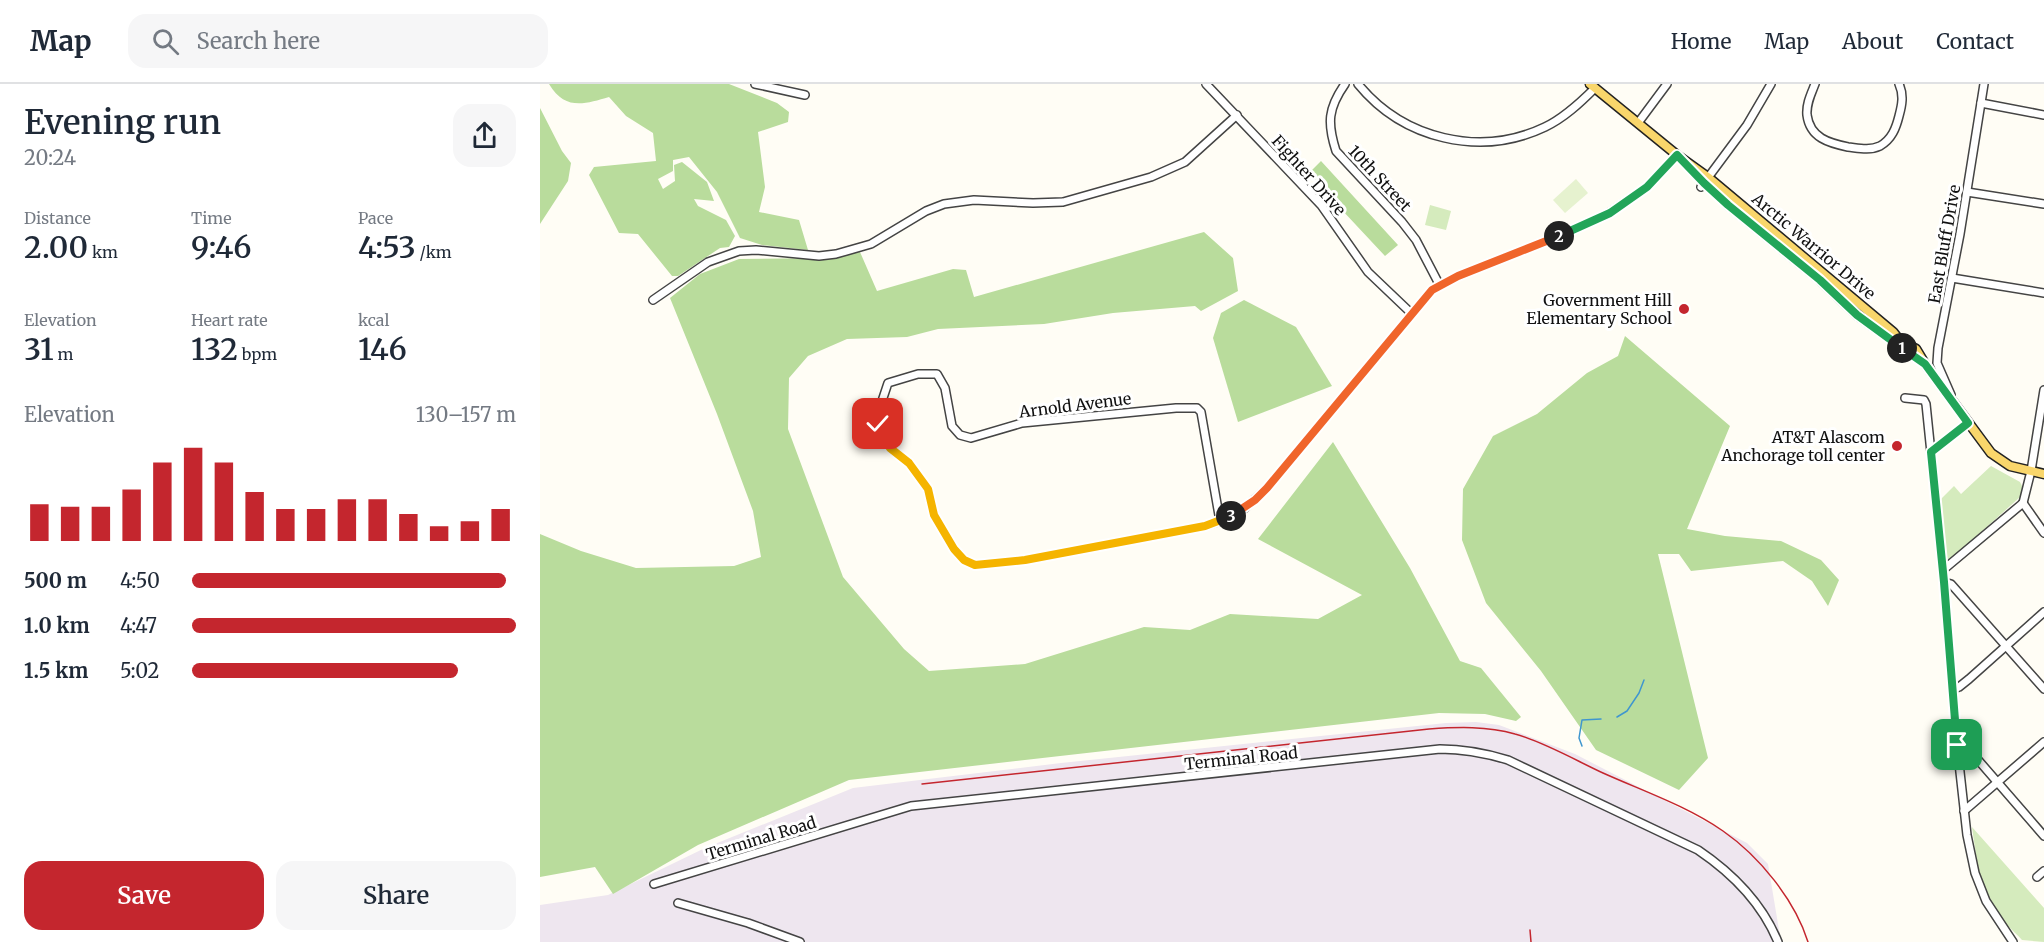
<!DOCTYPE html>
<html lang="en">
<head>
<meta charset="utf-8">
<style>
  body { margin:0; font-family:Merriweather,serif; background:#f6f6f7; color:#1f2937; height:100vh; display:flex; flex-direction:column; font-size:22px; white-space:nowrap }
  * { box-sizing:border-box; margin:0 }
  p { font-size:20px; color:#747a83 }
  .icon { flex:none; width:33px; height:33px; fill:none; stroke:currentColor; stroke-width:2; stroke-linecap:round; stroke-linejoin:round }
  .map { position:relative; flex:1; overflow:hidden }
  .sheet { display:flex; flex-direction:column; background:#fff; width:540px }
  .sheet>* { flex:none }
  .pin { position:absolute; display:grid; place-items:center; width:51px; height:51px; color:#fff; margin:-26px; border-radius:12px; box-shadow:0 3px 9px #0006 }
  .km { position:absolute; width:30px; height:30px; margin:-15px; border-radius:50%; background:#222; color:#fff; font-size:16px; line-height:30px; text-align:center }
  .round { display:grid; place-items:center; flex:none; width:63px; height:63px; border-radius:18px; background:#f6f6f7 }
  .headline { display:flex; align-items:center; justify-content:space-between; height:102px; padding:0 24px }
  h1 { font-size:33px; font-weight:600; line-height:45px }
  .stats { display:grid; grid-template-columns:repeat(3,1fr); gap:9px; height:102px; padding:6px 24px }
  .stats div { display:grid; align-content:center }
  .stats b { font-size:30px; font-weight:600 }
  .stats small { font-size:16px; font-weight:400 }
  .stats p { font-size:16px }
  .chart { height:168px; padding:12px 24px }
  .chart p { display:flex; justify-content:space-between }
  .chart svg { width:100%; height:108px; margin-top:6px; stroke:#c4262e; stroke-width:6 }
  .button { display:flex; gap:12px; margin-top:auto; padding:12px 24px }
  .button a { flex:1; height:69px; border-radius:18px; background:#c4262e; color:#fff; font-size:24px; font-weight:600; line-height:69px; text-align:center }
  .button a+a { background:#f6f6f7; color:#1f2937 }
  ul { padding:0 24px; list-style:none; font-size:20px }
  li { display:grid; grid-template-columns:96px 72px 1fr; align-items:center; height:45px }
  li i { height:15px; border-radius:8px; background:#c4262e }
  header { display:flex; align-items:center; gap:36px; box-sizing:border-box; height:84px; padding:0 30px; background:#fff; border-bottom:2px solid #e0e1e3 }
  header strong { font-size:28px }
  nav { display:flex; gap:33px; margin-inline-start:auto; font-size:21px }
  .search { width:420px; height:54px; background:#f6f6f7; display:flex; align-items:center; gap:15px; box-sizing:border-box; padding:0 21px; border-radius:18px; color:#747a83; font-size:22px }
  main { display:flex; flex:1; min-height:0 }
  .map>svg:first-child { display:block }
  .industrial { fill:#eee6ef }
  .green { fill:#d5ebbd }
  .forest { fill:#b9dc9c }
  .pitch { fill:#e6f2cf }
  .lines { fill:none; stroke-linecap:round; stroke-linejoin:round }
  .stream { stroke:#3f96cf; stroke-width:1.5 }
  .minor-casing { stroke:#444; stroke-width:10 }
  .major-casing { stroke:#222; stroke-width:11 }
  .minor { stroke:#fff; stroke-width:7 }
  .major { stroke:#f9d66b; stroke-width:8 }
  .rail { stroke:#c4262e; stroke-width:1.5 }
  .split-1-casing { stroke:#fff; stroke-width:12 }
  .split-2-casing { stroke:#fff; stroke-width:12 }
  .split-3-casing { stroke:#fff; stroke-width:12 }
  .split-4-casing { stroke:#fff; stroke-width:12 }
  .split-1 { stroke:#22a559; stroke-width:8 }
  .split-2 { stroke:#22a559; stroke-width:8 }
  .split-3 { stroke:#f0652b; stroke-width:8 }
  .split-4 { stroke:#f5b400; stroke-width:8 }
  .poi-dot { fill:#c4262e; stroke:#fff; stroke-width:2 }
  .labels { text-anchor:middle; stroke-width:6; stroke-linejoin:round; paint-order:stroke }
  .street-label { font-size:16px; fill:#111; stroke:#fff }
  .poi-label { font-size:16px; fill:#111; stroke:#fff; text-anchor:end }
</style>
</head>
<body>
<header>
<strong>Map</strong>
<div class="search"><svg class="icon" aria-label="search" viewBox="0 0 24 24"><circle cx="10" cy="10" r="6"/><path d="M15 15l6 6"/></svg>Search here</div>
<nav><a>Home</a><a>Map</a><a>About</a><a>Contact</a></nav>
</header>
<main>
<section class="sheet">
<div class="headline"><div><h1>Evening run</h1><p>20:24</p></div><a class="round"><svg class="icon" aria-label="share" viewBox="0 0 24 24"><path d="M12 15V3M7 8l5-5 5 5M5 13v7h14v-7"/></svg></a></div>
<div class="stats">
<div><p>Distance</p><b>2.00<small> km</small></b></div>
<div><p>Time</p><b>9:46</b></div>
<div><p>Pace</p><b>4:53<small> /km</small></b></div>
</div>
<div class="stats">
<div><p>Elevation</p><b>31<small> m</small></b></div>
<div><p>Heart rate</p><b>132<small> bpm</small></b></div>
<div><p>kcal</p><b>146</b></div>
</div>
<div class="chart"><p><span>Elevation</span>130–157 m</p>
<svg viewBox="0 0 160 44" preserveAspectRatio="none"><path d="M5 44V29M15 44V30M25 44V30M35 44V23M45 44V12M55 44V6M65 44V12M75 44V24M85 44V31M95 44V31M105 44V27M115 44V27M125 44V33M135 44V38M145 44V36M155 44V31"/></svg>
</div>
<ul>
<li><b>500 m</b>4:50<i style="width:97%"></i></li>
<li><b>1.0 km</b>4:47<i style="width:100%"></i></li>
<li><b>1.5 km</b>5:02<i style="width:82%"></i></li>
</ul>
<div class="button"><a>Save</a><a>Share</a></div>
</section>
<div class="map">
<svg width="1504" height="858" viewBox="0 0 1504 858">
  <rect width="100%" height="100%" fill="#fffdf5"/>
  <polygon class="industrial" points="936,638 959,641 1035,670 1207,759 1228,780 1241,858 0,858 0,821 68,811 165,764 313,704 521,679 906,639"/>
  <g class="green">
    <polygon points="890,121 911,127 906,146 885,141"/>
    <polygon points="1451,382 1480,398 1483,404 1480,413 1410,476 1405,473 1400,416 1414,402 1421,410"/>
    <path d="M1432,743L1504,824V858L1482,856C1473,846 1461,837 1454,825C1439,800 1436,771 1432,743Z"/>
  </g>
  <g class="forest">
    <path d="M9,0H189L237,19L249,28L248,38L218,48L225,103L219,128L259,136L268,166L222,161L200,154L177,108L149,73L133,76V87L118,95L123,105L135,97L134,81L142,78L167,98L174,117L154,115L158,122L186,136L195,152L189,163L180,164L138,192H132L98,150L79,149L49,91L54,83L116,77L113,49L86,32L69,13C45,20 25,27 9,0Z"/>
    <polygon points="0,24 22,67 31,79 28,97 0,140"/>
    <polygon points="781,77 858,161 845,172 787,110 784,103 768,90"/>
    <polygon points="664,148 693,174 698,207 661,227 655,222 573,229 504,240 398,245 367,253 307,255 268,272 249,294 248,345 303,493 364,565 389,587 485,580 604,543 650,546 690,530 778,535 822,511 718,455 793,358 870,484 920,577 941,584 981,633 976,637 945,630 899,629 309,696 158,761 73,810 55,783 0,793 0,450 41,467 96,484 194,482 221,473 213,427 177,330 130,214 160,190 199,175 287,174 320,168 337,207 413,185 426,186 434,213"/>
    <polygon points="704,216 756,243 792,302 698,338 673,254 681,229"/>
    <polygon points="1085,252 1190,342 1147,445 1185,452 1241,457 1281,476 1299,496 1288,522 1272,497 1243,477 1151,487 1139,470 1118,470 1168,674 1139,706 1056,666 1001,587 946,519 922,456 923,405 953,352 997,330 1047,289 1078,272"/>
  </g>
  <polygon class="pitch" points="1036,95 1048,109 1025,129 1013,116"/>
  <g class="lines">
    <g class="stream">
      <polyline points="1077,633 1087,627 1099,609 1104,596"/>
      <polyline points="1042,662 1039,654 1042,636 1061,635"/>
    </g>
    <g class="minor-casing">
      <g id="minor">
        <polyline points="215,0 265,11"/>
        <polyline points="666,0 781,121 828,188 871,229"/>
        <path d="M805,0C788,24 787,39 796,67L862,138L876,156L899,200"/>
        <path d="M818,0C863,55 940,74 1005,43C1024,34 1040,19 1055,4"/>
        <path d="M1275,0C1271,10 1266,20 1267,31C1270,54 1289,59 1308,63C1318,64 1329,67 1340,62C1352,55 1356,44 1359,32C1362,21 1364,11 1359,0"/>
        <polyline points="1441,19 1504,31"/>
        <polyline points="1098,39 1127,0"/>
        <polyline points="1161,103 1207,41 1231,0"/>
        <polyline points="1427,108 1504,120"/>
        <polyline points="1412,194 1504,209"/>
        <polyline points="113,216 168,178 199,167 216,166 279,172 296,170 331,160 386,127 404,120 434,116 493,119 523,118 611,93 645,78 697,31"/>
        <polygon points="378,290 397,290 405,304 412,342 420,351 431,354 482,339 636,324 657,324 661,328 680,437 665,442 485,476 435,481 424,476 414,465 394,431 388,405 369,379 350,364 342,352 338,329 348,299"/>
        <polyline points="1411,311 1397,279 1398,264 1420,150 1444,0"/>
        <polyline points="1365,314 1384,316 1386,320 1403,486 1417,661 1427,751 1435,789 1446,817 1473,858"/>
        <polyline points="1391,368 1428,339"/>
        <polyline points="1483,419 1491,387 1504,306"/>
        <polyline points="1483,419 1504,449"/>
        <polyline points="680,437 705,424 727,404 892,206 918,192 1029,148 1069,129 1107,103 1137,71"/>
        <polyline points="1403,486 1483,419"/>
        <polyline points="1404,498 1411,500 1504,605"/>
        <polyline points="1412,606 1419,603 1429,595 1504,528"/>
        <polyline points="1417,661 1426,662 1504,752"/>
        <polyline points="1424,727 1504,658"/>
        <polyline points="1497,793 1504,787"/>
        <path d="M114,800L371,722L900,665C925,665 945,669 968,676L1158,766C1192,789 1222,819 1238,858"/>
        <polyline points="138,819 208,839 260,858"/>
      </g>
    </g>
    <g class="major-casing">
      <g id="major">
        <polyline points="1050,0 1137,71 1169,94 1353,248 1360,257 1376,265 1385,280 1451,369 1470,382 1504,390"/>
        <polyline points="1151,85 1188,121 1280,196 1317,231 1363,264"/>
      </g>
    </g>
    <use href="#minor" class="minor"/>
    <use href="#major" class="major"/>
    <g class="rail">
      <path d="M382,700L889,645C918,643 947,642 975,650C1002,657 1037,677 1063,689C1103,707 1147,722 1183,747C1219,772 1255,816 1268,858"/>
      <polyline points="990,846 991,858"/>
    </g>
  </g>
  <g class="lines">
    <g class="split-1-casing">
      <polyline id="split-1" points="1362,264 1385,280 1428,339 1391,368 1404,498 1417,661"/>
    </g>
    <g class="split-2-casing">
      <polyline id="split-2" points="1019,152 1070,129 1107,103 1137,71 1164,99 1188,121 1280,196 1317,231 1362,264"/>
    </g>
    <g class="split-3-casing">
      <polyline id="split-3" points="691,432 715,416 727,404 892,206 918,192 1019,152"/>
    </g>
    <g class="split-4-casing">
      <polyline id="split-4" points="338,340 342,352 350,364 369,379 388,405 394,431 414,465 424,476 435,481 485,476 665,442 691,432"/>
    </g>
    <use href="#split-1" class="split-1"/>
    <use href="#split-2" class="split-2"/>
    <use href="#split-3" class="split-3"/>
    <use href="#split-4" class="split-4"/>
  </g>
  <g class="poi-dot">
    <circle cx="1144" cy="225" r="6"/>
    <circle cx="1357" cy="362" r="6"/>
  </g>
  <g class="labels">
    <g class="street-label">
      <text transform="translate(769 91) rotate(48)" y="6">Fighter Drive</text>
      <text transform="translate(840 94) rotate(47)" y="6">10th Street</text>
      <text transform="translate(1404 160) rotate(-80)" y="6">East Bluff Drive</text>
      <text transform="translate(1274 162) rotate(40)" y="6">Arctic Warrior Drive</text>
      <text transform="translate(535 321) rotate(-7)" y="6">Arnold Avenue</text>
      <text transform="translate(701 674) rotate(-6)" y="6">Terminal Road</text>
      <text transform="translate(221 754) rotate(-17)" y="6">Terminal Road</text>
    </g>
    <g class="poi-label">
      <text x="1132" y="222">Government Hill<tspan x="1132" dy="18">Elementary School</tspan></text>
      <text x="1345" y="359">AT&amp;T Alascom<tspan x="1345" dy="18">Anchorage toll center</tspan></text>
    </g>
  </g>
</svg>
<div class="pin" style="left:1417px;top:661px;background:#1e9e55"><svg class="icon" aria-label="arrive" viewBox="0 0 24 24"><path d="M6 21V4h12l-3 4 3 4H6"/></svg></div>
<div class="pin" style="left:338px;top:340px;background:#d93025"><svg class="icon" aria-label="check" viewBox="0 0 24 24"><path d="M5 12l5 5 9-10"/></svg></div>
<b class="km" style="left:1362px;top:264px">1</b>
<b class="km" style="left:1019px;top:152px">2</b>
<b class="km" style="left:691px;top:432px">3</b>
</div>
</main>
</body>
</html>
